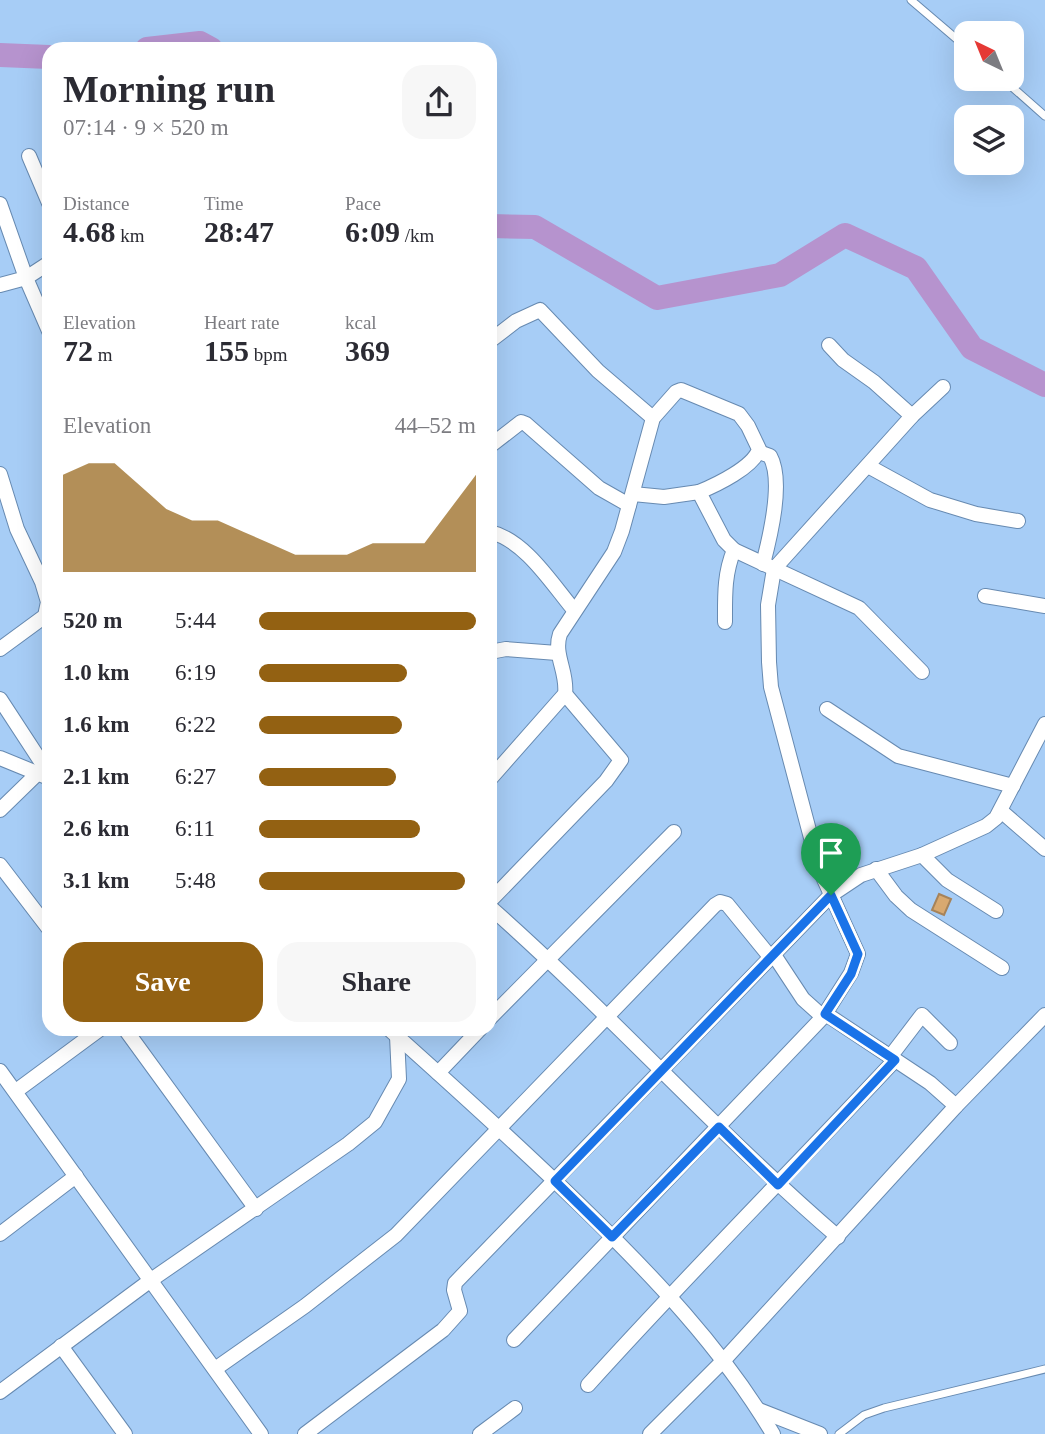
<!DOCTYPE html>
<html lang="en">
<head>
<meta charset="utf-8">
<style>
  body { margin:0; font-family:"Times New Roman",serif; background:#f7f7f7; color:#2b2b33; height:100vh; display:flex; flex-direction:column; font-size:26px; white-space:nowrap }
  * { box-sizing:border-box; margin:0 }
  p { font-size:23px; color:#7c7c81 }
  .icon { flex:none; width:38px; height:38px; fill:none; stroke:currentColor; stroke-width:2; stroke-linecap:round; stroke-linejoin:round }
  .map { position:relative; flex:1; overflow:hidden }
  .side { position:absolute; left:42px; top:42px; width:455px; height:994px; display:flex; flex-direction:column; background:#fff; border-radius:21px; box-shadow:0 7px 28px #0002 }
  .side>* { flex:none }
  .needle { width:46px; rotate:317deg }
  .tools { position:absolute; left:954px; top:21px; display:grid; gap:14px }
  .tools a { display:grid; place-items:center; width:70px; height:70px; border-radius:14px; background:#fff; box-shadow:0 7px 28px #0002; font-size:35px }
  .pin { position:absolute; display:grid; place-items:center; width:60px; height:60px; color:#fff; margin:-72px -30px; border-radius:50% 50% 50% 0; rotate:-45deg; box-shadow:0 0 7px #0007 }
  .pin .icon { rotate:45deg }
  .round { display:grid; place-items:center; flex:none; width:74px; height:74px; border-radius:21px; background:#f7f7f7 }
  .overview { display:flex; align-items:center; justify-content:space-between; height:119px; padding:0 21px }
  h1 { font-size:38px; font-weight:700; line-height:52px }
  .figures { display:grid; grid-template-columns:repeat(3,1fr); gap:10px; height:119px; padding:7px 21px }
  .figures div { display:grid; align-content:center }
  .figures b { font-size:30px; font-weight:700 }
  .figures small { font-size:19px; font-weight:400 }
  .figures p { font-size:19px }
  .chart { height:196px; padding:14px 21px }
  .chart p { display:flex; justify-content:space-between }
  .chart svg { width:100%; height:126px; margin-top:7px; fill:#936112; opacity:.7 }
  .action { display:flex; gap:14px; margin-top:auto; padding:14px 21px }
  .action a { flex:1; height:80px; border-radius:21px; background:#936112; color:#fff; font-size:28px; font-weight:700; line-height:80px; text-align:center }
  .action a+a { background:#f7f7f7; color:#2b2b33 }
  ul { padding:0 21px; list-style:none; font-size:23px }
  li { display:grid; grid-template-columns:112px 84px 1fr; align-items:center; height:52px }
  li i { height:18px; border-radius:9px; background:#936112 }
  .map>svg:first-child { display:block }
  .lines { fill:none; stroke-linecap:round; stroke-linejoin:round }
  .river { stroke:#b693ce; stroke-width:24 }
  .building { fill:#d8a970; stroke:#a6835a; stroke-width:2 }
  .lane-casing { stroke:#678ab1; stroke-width:9 }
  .street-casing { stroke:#678ab1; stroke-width:16 }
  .lane { stroke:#fff; stroke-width:7 }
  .street { stroke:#fff; stroke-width:14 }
  .route-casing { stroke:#fff; stroke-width:14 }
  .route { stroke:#1a73e8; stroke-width:9 }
</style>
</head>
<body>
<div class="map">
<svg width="1045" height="1434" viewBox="0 0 1045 1434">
  <rect width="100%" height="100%" fill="#a7cdf6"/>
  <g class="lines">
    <g class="river">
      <polyline points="147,49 200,43 211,49"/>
      <polyline points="0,55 49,57"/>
      <polyline points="490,226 535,227 657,298 780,275 845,235 916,268 972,348 1045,385"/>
    </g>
  </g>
  <polygon class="building" points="939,894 951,899 944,915 932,910"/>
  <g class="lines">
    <g class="lane-casing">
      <g id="lane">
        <polyline points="911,0 966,47"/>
        <polyline points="1003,79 1045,116"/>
        <polyline points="839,1434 864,1415 884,1408 1045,1369"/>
      </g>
    </g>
    <g class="street-casing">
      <g id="street">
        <polyline points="29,156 49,203"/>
        <polyline points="0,204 26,278 49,331"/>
        <polyline points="0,285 26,278 49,263"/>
        <polyline points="490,341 516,321 540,310 598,371 653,418"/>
        <polyline points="829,345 843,360 874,382 912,416"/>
        <polyline points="490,446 521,422 526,424 599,488 629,505"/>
        <path d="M759,452L770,456C784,481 770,537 763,564"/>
        <polyline points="868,466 930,500 976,514 1018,521"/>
        <polyline points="0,474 17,529 42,582 48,602 45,616 0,649"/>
        <polyline points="633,494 664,497 699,492 724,540 734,550 859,608 922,672"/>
        <path d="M490,532C525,540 552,584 574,610"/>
        <polyline points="985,596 1045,606"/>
        <path d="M725,622C725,597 724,574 734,550"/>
        <polyline points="490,652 506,649 557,653"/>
        <polyline points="0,699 49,774"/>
        <polyline points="827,709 898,756 1013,786"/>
        <polyline points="0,758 49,778"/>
        <path d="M490,779L565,694C568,672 553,655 560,634L614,552L622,531L653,418L676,392L681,390L739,414L748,426L759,449C754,467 716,485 699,492"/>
        <polyline points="0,810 37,774"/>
        <polyline points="1001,811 1045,849"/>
        <polyline points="922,855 947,880 996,911"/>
        <polyline points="0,865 49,929"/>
        <polyline points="876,869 896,896 911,910 1002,968"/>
        <polyline points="490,901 606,781 621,760 565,694"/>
        <path d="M490,907C610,1013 717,1133 838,1237"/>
        <polyline points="774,955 803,999 823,1017"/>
        <polyline points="826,1014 930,1083 956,1106"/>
        <polyline points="490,1018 674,832"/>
        <polyline points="125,1029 256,1209"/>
        <path d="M389,1029C454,1087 518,1145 581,1206C652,1275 722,1348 773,1434"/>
        <polyline points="890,1057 922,1015 950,1043"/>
        <polyline points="0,1071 261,1434"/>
        <polyline points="438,1073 480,1029"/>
        <polyline points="16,1091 100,1029"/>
        <polyline points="0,1234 76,1176"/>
        <polyline points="514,1340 823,1017 851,973 858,954 819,868 771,687 769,662 768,605 774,569 912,416 943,387"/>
        <polyline points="61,1346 125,1434"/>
        <polyline points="215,1369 305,1306 396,1235 715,905 720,902 727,904 771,958"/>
        <path d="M588,1385C688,1274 793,1169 895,1060"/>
        <polyline points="0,1392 151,1280 348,1144 375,1122 399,1079 397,1036"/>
        <polyline points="759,1410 820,1434"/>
        <polyline points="305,1434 443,1330 460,1311 454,1290 455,1283 831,895 861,875 922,855 986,826 996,818 1045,724"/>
        <polyline points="480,1434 515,1408"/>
        <polyline points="650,1434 724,1360 956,1106 1045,1015"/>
      </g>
    </g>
    <use href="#lane" class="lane"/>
    <use href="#street" class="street"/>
  </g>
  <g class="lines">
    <g class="route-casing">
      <polygon id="route" points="831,895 858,954 851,974 825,1014 895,1060 778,1185 719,1127 612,1237 555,1181"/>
    </g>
    <use href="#route" class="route"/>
  </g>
</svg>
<div class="tools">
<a><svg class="needle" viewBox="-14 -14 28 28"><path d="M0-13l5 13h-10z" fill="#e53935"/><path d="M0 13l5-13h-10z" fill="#7c7c81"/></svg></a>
<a><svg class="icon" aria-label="layers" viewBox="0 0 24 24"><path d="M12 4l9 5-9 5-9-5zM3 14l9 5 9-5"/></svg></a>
</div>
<div class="pin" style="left:831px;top:895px;background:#1e9e55"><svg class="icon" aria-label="arrive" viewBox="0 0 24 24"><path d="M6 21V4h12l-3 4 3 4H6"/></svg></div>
<section class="side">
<div class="overview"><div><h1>Morning run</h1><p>07:14 · 9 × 520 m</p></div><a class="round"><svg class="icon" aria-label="share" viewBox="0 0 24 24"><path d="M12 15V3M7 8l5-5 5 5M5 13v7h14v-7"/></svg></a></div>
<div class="figures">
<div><p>Distance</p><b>4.68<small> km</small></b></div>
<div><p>Time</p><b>28:47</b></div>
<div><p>Pace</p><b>6:09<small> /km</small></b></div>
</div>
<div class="figures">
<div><p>Elevation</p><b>72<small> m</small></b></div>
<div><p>Heart rate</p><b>155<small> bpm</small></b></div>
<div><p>kcal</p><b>369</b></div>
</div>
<div class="chart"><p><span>Elevation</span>44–52 m</p>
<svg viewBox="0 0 160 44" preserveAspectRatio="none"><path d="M0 44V10L10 6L20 6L30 14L40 22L50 26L60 26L70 30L80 34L90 38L100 38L110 38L120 34L130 34L140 34L150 22L160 10V44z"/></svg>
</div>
<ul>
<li><b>520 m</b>5:44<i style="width:100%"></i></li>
<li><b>1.0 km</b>6:19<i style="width:68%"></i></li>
<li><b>1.6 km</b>6:22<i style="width:66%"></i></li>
<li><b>2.1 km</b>6:27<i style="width:63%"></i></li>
<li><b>2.6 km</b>6:11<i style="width:74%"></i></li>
<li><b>3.1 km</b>5:48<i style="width:95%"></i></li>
</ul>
<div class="action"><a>Save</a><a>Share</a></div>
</section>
</div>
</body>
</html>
